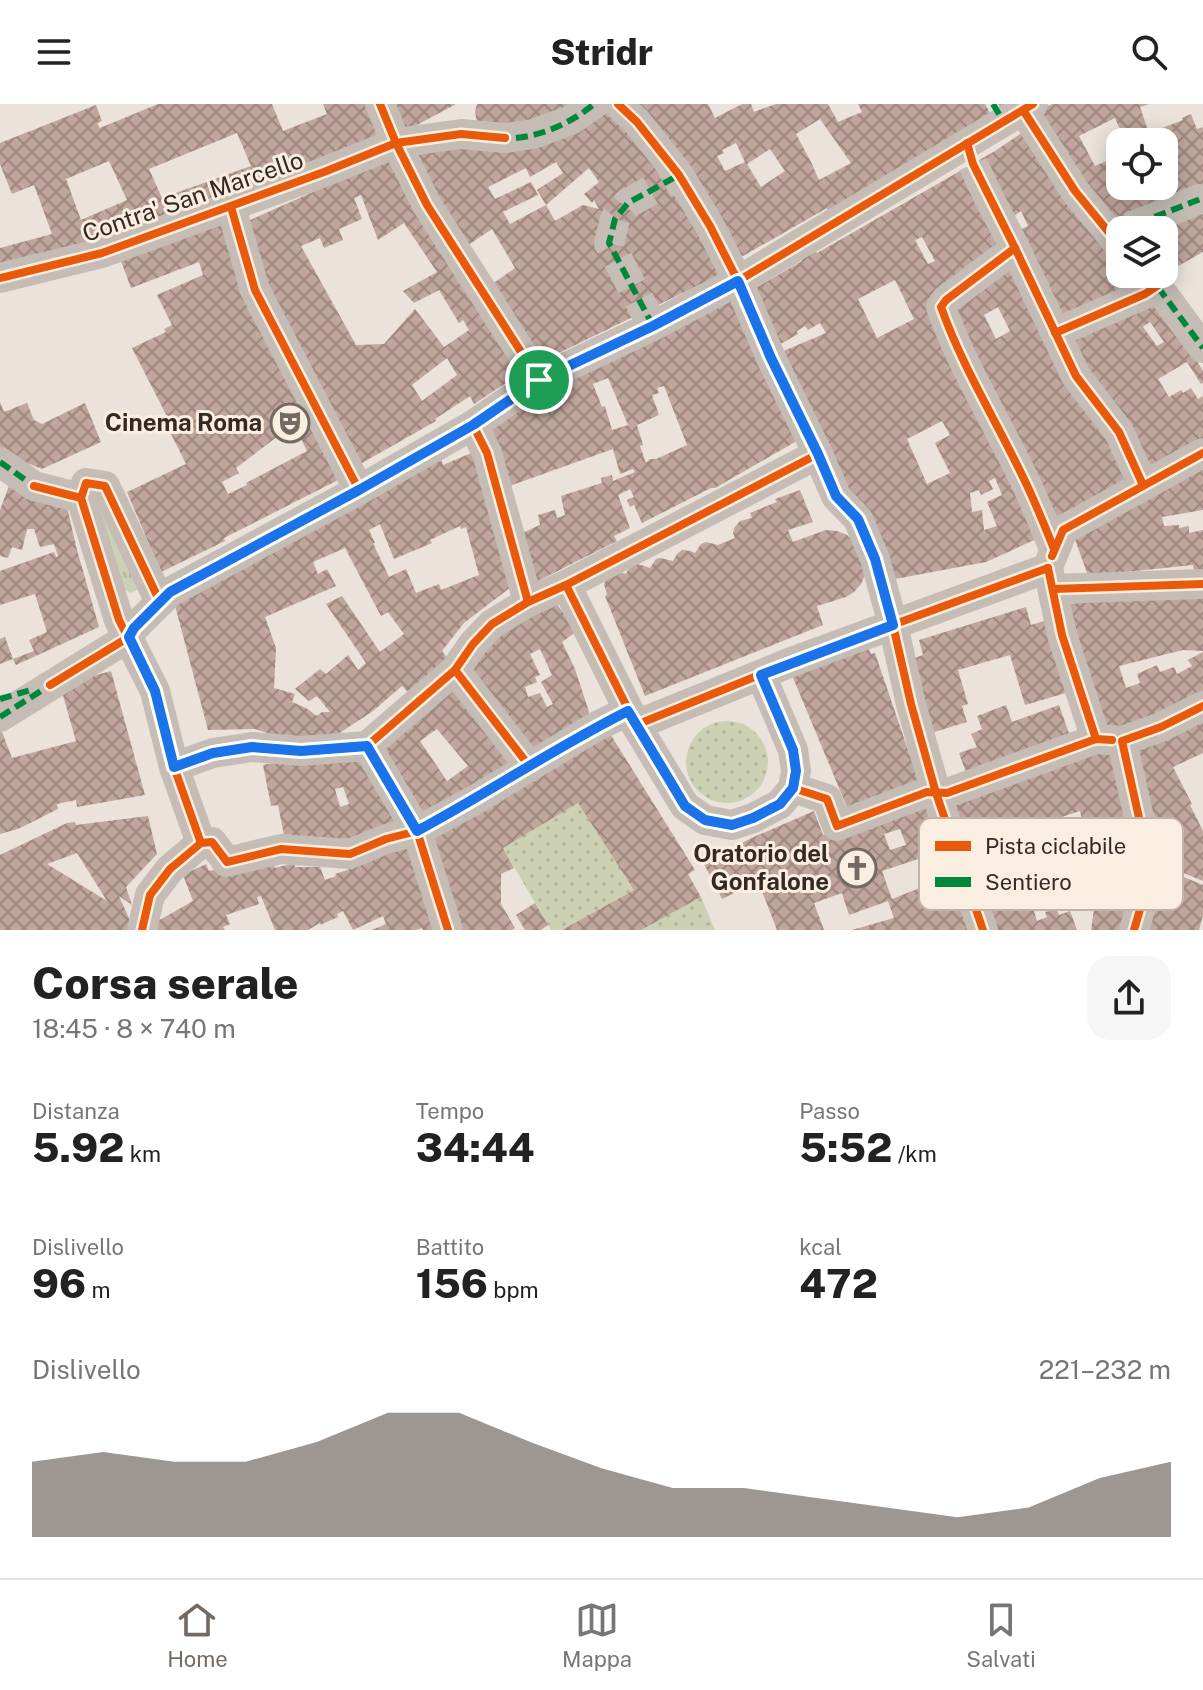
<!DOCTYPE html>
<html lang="it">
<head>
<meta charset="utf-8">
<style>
  body { margin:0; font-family:"Public Sans",sans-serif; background:#f6f6f6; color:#222; height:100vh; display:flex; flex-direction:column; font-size:30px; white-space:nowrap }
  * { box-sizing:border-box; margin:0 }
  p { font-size:26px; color:#767676 }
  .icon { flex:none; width:44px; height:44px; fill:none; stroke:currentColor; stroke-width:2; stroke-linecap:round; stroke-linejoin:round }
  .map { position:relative; height:826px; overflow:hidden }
  .side { display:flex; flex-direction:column; background:#fff; flex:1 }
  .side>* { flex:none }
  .buttons { position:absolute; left:1106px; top:24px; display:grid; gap:16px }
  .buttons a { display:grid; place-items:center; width:72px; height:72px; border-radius:16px; background:#fff; box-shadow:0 4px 20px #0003; font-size:40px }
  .pin { position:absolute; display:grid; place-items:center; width:68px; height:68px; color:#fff; margin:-34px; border:4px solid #fff; border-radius:50%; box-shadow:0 2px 8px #0007 }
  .round { display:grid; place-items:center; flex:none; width:84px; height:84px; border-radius:24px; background:#f6f6f6 }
  .overview { display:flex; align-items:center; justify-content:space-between; height:136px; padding:0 32px }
  h1 { font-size:44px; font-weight:800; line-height:60px }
  .metrics { display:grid; grid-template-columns:repeat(3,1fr); gap:12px; height:136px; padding:8px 32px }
  .metrics div { display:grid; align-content:center }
  .metrics b { font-size:40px; font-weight:800 }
  .metrics small { font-size:22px; font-weight:400 }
  .metrics p { font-size:22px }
  .chart { height:224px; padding:16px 32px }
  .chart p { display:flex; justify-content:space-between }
  .chart svg { width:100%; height:144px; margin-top:8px; fill:#746a64; opacity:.7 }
  header { display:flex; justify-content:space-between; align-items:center; height:104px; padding:0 32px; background:#fff; font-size:36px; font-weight:800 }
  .tabs { display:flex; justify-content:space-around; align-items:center; height:112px; border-top:2px solid #e0e0e0; background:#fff; font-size:22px; color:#767676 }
  .tabs a { display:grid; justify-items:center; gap:4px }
  .tabs .current { color:#746a64 }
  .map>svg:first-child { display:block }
  .grass { fill:url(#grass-tufts) }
  .garden { fill:url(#garden-dots) }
  .building { fill:url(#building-cross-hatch); fill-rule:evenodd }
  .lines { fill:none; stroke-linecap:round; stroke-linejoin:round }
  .minor-tunnel { stroke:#c6beb6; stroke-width:30; stroke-dasharray:30 15; stroke-linecap:butt }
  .minor { stroke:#c4bcb5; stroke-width:30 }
  .quiet { stroke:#00873e; stroke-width:6; stroke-dasharray:12 6; stroke-linecap:butt }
  .cycleway-casing { stroke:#faeee0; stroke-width:13 }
  .cycleway { stroke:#e8590c; stroke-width:8 }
  .route-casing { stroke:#fff; stroke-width:16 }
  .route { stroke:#1a73e8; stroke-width:10 }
  .labels { text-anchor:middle; stroke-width:6; stroke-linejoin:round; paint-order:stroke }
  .street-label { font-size:24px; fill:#342924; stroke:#faeee0 }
  .poi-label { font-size:24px; font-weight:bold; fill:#342924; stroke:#faeee0; text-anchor:end }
  .key { fill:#faeee0; stroke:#bfb3a8; stroke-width:2 }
  .key-label { font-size:22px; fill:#342924 }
</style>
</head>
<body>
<header><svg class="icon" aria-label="menu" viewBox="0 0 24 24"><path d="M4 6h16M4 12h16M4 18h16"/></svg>Stridr<svg class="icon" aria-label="search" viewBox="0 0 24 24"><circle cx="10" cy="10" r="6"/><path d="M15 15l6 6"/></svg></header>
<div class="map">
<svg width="1203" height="826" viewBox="0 0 1203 826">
  <defs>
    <pattern id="grass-tufts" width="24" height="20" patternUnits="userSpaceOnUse" patternTransform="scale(2)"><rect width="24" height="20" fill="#ccd1b3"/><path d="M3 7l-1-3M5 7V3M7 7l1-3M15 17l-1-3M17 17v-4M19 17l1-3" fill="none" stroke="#b0b39a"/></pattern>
    <pattern id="garden-dots" width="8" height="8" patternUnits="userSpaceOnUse" patternTransform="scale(2)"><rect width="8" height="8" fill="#ccd1b3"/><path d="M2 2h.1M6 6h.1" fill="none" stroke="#b0b39a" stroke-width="1.8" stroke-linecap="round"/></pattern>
    <pattern id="building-cross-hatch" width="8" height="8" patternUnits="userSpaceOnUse" patternTransform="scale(2)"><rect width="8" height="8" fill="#c0a69b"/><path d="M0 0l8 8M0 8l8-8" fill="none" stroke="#9d877e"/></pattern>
  </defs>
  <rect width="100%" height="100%" fill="#ebe3db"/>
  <polygon class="grass" points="105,409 146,476 137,486 130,489 117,480 102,414"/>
  <g class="garden">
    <circle cx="727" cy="658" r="41"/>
    <polygon points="578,699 634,786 562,826 551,826 503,744"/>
    <polygon points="701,793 715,826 641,826"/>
  </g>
  <g class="building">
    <path d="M158,0H272L283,27L327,10L323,0H370L384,34L354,48L0,168V144L52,130L34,81L12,90L0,60V39L96,1L102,17L97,19L100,24ZM237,29L251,62L162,94L149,65ZM109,57L127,96L81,116L66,75Z"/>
    <polygon points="387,0 456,0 404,28"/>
    <polygon points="477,0 588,0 552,21 477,18 475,8"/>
    <path d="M634,0H708L715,14L742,0H751L754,8L776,0H828L838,18L862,8L858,0H985L990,9L1000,3L998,0H1021L830,113L827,104L743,152L736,151ZM820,15L851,59L819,76L811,58L796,30ZM736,39L745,58L725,67L717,52L724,49L722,46ZM770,45L785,67L761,83L747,60Z"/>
    <path d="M1052,0H1149L1140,3L1149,29L1183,16L1182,14L1191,10L1197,25L1203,23V148L1164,170V126H1130L1123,116L1113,120L1033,10ZM1115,14L1126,38H1164V82H1120V51L1095,62L1079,32Z"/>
    <path d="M601,2L627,22L728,167L534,261L488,183L515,164L492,125L461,146L408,55L424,48ZM556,58L563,69L537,86L546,101L510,120L503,108L538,91L531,78L495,95L488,83L526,64L530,73ZM589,64L599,78L584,90L592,99L594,96L599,105L583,101L555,117L546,101Z"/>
    <path d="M1023,28L1120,155V170H1132L1143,187L1059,224L1015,128L1028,122L1021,107L1007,117V147L934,200L1041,433L986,458L895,475L842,375L781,248L826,229L820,219L808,226L805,222L797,227L798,230L777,242L752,186L802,157L799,151L813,143L817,149L995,47ZM922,133L935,157L928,160L915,136ZM895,176L914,215L877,234L858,195ZM942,317L950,331L935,339L950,369L927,380L907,335ZM995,374L1002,391L987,398L997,422L984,426L982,406L972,408L970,389L979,386L981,391L993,385L989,377Z"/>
    <path d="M396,51L527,265L474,300L470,292L435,315L436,317L355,363L239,121ZM361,91L378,136L404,119L437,168L403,187L414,199L439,186L459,219L463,216L469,226L444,243L415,205L384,240L356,241L301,142L320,134L324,144L343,136L339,125L362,115L354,94ZM447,254L457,271L422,297L412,281Z"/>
    <path d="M225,113L342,374L224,434L225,437L161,468L127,388L186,360L170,328L174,326L132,244L166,228L164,225L172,221L157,191L203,171L199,158L131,184L118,149ZM294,320L307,347L246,379L247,381L228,390L222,378L239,369L236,364Z"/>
    <path d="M1010,152L1136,375L1049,423L944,207ZM998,203L1010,227L996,235L984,211Z"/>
    <path d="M728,191L802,334L715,384H711L642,419L634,401L630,403L627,396L634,393L630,385L618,391L630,424L614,432L617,437L526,483L513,433L540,421L538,411L555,406L557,414L565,411L561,392L602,379L601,374L612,371L613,377L635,368L633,365L620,370L613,345L504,384L484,321ZM608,274L628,321L612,326L605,302L602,303L593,280ZM664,282L687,341L656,355H650L646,359L640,342L643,341L637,321L659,311L652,291L659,289L657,284Z"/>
    <path d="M1157,191L1203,267V279L1201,280L1187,258L1158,275L1169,293L1181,286L1183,289L1191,284L1198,295L1203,292V335L1142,371L1063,229ZM1150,218L1164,238L1157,242L1143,223Z"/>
    <polygon points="0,298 4,308 27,299 34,316 42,320 85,299 101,338 42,365 4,350 0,342"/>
    <path d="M476,347L515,480L464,519L442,547L449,556L410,590L402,582L373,607L332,634L305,641L255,625L208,626L173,494L441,356L443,361ZM380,420L394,455L432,439L430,436L460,422L461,425L466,423L479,471L441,486L439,480L416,489L406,465L389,473L373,439H375L369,426ZM345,444L381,512L388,508L404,530L380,548L342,492L326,500L366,559L358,566L348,551L326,570L320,565L295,585L309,597L317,592L330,608H322L317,612L306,604L292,598L295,590L274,584L276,544L265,513L336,482L327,465L318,470L313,458Z"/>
    <polygon points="1203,355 1203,406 1162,413 1164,422 1179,421 1179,424 1189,422 1189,429 1203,426 1203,476 1195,476 1193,461 1106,470 1089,474 1071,425"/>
    <polygon points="10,379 67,403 77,446 99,523 16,561 13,555 34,547 29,536 47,528 35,490 0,501 0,467 54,448 56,453 58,452 54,440 40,443 34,425 27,425 22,446 12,443 8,454 0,452 0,406"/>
    <polygon points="800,386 813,418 788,426 793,438 826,426 837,427 847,431 860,445 865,471 861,480 854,488 846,493 817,502 823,521 645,592 605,492 607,491 604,480 609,471 617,467 626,470 629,464 638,460 650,464 656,455 660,454 673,457 677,450 682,446 690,447 695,449 701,440 706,438 718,441 735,434 733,429 734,424 740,417 752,414 750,409 777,398 775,395"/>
    <polygon points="1149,493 1203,493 1203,547 1183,546 1119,562 1126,584 1140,579 1137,570 1157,561 1160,568 1174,563 1177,570 1192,562 1188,556 1203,548 1203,593 1109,631 1068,500"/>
    <path d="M556,499L577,527L562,538L575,565L590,611L529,650L469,562L493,530ZM540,545L552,571L541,578L553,600L547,603L540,589L528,593L525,583L537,578L535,573L540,571L530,550Z"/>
    <polygon points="1026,503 1031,521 1044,517 1066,589 1025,601 1010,551 958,566 968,600 962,602 967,618 931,629 909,556 923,551 919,536"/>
    <polygon points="5,533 13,555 0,560 0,535"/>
    <polygon points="867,539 871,550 875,549 919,678 847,703 791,569"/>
    <polygon points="111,567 145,691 77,703 76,696 57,700 58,705 18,725 0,730 0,623 12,654 76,637 60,581"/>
    <path d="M455,580L519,658L427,714L379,641ZM437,625L468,662L447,677L420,637Z"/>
    <polygon points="1006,601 1012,618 1059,601 1070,632 967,671 959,649 977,643 971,630 982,625 977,612"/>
    <polygon points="1203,610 1203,649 1173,663 1192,700 1190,701 1203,727 1203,777 1174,765 1130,646"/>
    <polygon points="609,628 695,766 688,770 701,793 641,826 562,826 634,786 578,699 503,744 514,764 501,770 501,800 515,824 512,826 450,826 423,732"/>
    <path d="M1111,640L1137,770L1129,826H1091L1095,798L1087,799V797L1052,793V781L1023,790L1028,805L1033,804L1037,817L1047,813L1045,808L1057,806L1059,811L1070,807L1077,826H986L947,697ZM1080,707L1083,719L1073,723L1084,767L1064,768L1056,736L1046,730L1038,733L1047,767L1014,778L1009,759L1005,761L1000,744L1009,741L1007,733L1032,726L1031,723Z"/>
    <path d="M355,644L401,717L348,736H285L278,701L271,702L263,661ZM343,683L349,700L340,703L335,685Z"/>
    <path d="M925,696L972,826H852L894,814L888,797L849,811L842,789L814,799L824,826H777L758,777L722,795L703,758L756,732L814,707L823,731ZM900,725L906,741L890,746L884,730ZM924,753L930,767L918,771L922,783L892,795L882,767Z"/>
    <path d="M148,712L157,750L126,783L132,801L119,792L132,821L127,826H0V751L67,719L75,718L76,721ZM77,749L107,797L47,760Z"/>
    <polygon points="412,736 435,826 423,826 422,824 416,826 372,826 386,820 383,812 353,826 343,807 337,810 338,813 320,821 320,819 308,826 275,826 261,792 257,793 259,800 226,811 230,820 223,823 225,826 151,826 149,822 193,797 183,771 206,760 209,767 270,750 275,764 294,759 295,763 320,763 325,776 336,772 335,770 356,763"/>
    <polygon points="1162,764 1203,781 1203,811 1199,826 1141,826"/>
    <polygon points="535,799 548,821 541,826 525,826 516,811"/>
  </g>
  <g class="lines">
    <g class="minor-tunnel">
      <polyline points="973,60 986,88"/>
      <polyline points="1129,123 1151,115"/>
      <polyline points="653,222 609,139 615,115 628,99 679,71"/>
    </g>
    <g class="minor">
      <polyline points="380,0 396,39 427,101 539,276"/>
      <polyline points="618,0 637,18 679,71 710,122 738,177 771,254 818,350 836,392 858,415 875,455 893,521 911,600 936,689 983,826"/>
      <polyline points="1023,6 1075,87 1120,142"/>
      <polyline points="986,88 1015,144 1076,272 1119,328 1143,381"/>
      <polyline points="231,103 255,186 359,386"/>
      <polyline points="1151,115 1200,95"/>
      <path d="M1015,144L946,196L941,203C962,262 995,315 1022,371C1034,395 1044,420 1054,445"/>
      <polyline points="1146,170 1157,182 1203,244"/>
      <polyline points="0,174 102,149 324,68 396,39 461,30 505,34 533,30 571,16 594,0"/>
      <polyline points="1055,229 1145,190 1157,182"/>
      <polyline points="473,321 487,349 528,498"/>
      <polyline points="0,358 34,382 81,394 119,516 155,587 174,663 201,739"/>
      <polyline points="81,394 86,379 105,382 160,498"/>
      <polyline points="1050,458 1063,426 1203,349"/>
      <polyline points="1048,464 1062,531 1096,635"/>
      <polyline points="566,481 636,621 685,702 705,716 732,721 753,714 780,700 793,684 796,667 793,646 761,571"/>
      <polyline points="1053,485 1203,480"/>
      <polyline points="455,566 530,663"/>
      <polyline points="0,613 129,533 134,524 170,488 359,386 473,321 539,276 653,222 738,177 1033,0"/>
      <polyline points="636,621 794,557 1048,464"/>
      <polyline points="1122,637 1151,768 1134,826"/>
      <polyline points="367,642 417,727 448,826"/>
      <polyline points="174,663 213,649 252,643 301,647 367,642 455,566 473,540 492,520 528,498 566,481 818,350"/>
      <polyline points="793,684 827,695 837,722 927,688 947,689 1096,635 1122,637 1161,623 1203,602"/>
      <polyline points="201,739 212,738 227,758 281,745 350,750 386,735 417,727 473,697 597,622 628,607"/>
      <polyline points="142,826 150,791 170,765 201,739"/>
    </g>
    <g class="quiet">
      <polyline points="993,0 1003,17"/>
      <path d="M498,34C532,37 569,21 594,0"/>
      <polyline points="1121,126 1203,94"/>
      <polyline points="1146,170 1157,182 1203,244"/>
      <polyline points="653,222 609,139 615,115 628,99 679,71"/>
      <polyline points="0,358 34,382 41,383"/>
      <polyline points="0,595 34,585"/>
      <polyline points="0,613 55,578"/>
    </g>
    <g class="cycleway-casing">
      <g id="cycleway">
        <polyline points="380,0 396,39 427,101 539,276"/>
        <polyline points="618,0 637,18 679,71 710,122 738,177 771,254 818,350 836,392 858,415 875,455 893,521 911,600 936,689 983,826"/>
        <polyline points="1023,6 1075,87 1120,142"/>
        <polyline points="967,39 973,60 1015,144 1076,272 1119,328 1143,381"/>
        <polyline points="231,103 255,186 359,386"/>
        <path d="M1015,144L946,196L941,203C962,262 995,315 1022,371C1034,395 1044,420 1054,445"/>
        <polyline points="0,174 102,149 324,68 396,39 461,30 505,34"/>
        <polyline points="1055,229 1145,190 1157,182"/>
        <polyline points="473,321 487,349 528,498"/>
        <polyline points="34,382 81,394 119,516 155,587 174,663 201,739"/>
        <polyline points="81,394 86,379 105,382 160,498"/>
        <polyline points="1052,452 1063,426 1203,349"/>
        <polyline points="1048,464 1062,531 1096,635"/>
        <polyline points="566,481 636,621 685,702 705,716 732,721 753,714 780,700 793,684 796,667 793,646 761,571"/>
        <polyline points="1053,485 1203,480"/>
        <polyline points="455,566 530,663"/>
        <polyline points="50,581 129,533 134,524 170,488 359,386 473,321 539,276 653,222 738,177 1033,0"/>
        <polyline points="636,621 794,557 1048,464"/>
        <polyline points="367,642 417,727 448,826"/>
        <polyline points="174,663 213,649 252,643 301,647 367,642 455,566 473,540 492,520 528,498 566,481 818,350"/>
        <polyline points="793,684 827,695 837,722 927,688 947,689 1096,635 1112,636"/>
        <polyline points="201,739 212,738 227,758 281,745 350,750 386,735 417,727 473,697 597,622 628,607"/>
        <polyline points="142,826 150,791 170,765 201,739"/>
        <polyline points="1134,826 1151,768 1122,637 1161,623 1203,602"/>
      </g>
    </g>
    <use href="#cycleway" class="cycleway"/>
  </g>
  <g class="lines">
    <g class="route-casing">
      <path id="route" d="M738,177L771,254L818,350L836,392L858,415L875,455L893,521L761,571L793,646L796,667L793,684L780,700L753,714L732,721L705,716L685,702L628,607C556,643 488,689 417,727L367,642L301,647L252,643L213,649L174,663L155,587L129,533L134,524L170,488L359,386L473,321L539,276L653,222Z"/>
    </g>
    <use href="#route" class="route"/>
  </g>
  <defs>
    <g id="theatre-ring" transform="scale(2)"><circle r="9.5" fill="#faeee0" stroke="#746a64" stroke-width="1.5"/><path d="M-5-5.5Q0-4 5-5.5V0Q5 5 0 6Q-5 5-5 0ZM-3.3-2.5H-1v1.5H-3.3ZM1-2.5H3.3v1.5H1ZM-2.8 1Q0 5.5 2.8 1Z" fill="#746a64"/></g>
    <g id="church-ring" transform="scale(2)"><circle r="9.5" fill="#faeee0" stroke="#746a64" stroke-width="1.5"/><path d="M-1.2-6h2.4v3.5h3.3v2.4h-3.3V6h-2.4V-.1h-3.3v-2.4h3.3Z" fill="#746a64"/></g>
  </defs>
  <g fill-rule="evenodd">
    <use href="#theatre-ring" x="290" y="319"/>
    <use href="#church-ring" x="857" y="764"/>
  </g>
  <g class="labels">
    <g class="street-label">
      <text transform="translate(193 93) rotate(-19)" y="8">Contra' San Marcello</text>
    </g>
    <g class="poi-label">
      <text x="262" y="327">Cinema Roma</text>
      <text x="829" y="758">Oratorio del<tspan x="829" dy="28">Gonfalone</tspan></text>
    </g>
  </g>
  <rect x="919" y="714" width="264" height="92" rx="12" class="key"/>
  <rect x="935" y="737" width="36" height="10" fill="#e8590c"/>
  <rect x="935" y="773" width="36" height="10" fill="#00873e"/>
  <g class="key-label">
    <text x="985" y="750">Pista ciclabile</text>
    <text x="985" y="786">Sentiero</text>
  </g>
</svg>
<div class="buttons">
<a><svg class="icon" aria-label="locate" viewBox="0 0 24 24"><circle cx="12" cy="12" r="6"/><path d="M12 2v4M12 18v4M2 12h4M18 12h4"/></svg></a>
<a><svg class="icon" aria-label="layers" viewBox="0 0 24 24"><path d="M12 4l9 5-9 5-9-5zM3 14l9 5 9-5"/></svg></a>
</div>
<div class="pin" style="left:539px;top:276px;background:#1e9e55"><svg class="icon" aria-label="arrive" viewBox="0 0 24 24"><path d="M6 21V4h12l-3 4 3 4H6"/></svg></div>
</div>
<section class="side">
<div class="overview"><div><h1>Corsa serale</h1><p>18:45 · 8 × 740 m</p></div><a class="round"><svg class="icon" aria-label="share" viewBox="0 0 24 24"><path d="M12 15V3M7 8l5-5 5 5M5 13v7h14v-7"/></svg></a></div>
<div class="metrics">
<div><p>Distanza</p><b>5.92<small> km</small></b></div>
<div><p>Tempo</p><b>34:44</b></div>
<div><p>Passo</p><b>5:52<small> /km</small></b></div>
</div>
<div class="metrics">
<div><p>Dislivello</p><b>96<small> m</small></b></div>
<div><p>Battito</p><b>156<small> bpm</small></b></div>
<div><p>kcal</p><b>472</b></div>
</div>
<div class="chart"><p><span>Dislivello</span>221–232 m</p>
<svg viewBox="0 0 160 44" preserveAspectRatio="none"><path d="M0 44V21L10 18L20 21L30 21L40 15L50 6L60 6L70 15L80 23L90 29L100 29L110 32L120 35L130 38L140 35L150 26L160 21V44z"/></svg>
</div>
</section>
<nav class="tabs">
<a class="current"><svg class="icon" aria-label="home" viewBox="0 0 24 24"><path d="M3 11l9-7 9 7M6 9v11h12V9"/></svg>Home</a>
<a><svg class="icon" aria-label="map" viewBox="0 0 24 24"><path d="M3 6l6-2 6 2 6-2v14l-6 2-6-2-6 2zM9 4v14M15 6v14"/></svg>Mappa</a>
<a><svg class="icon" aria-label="saved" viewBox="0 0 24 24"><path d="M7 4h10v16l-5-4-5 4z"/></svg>Salvati</a>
</nav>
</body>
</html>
